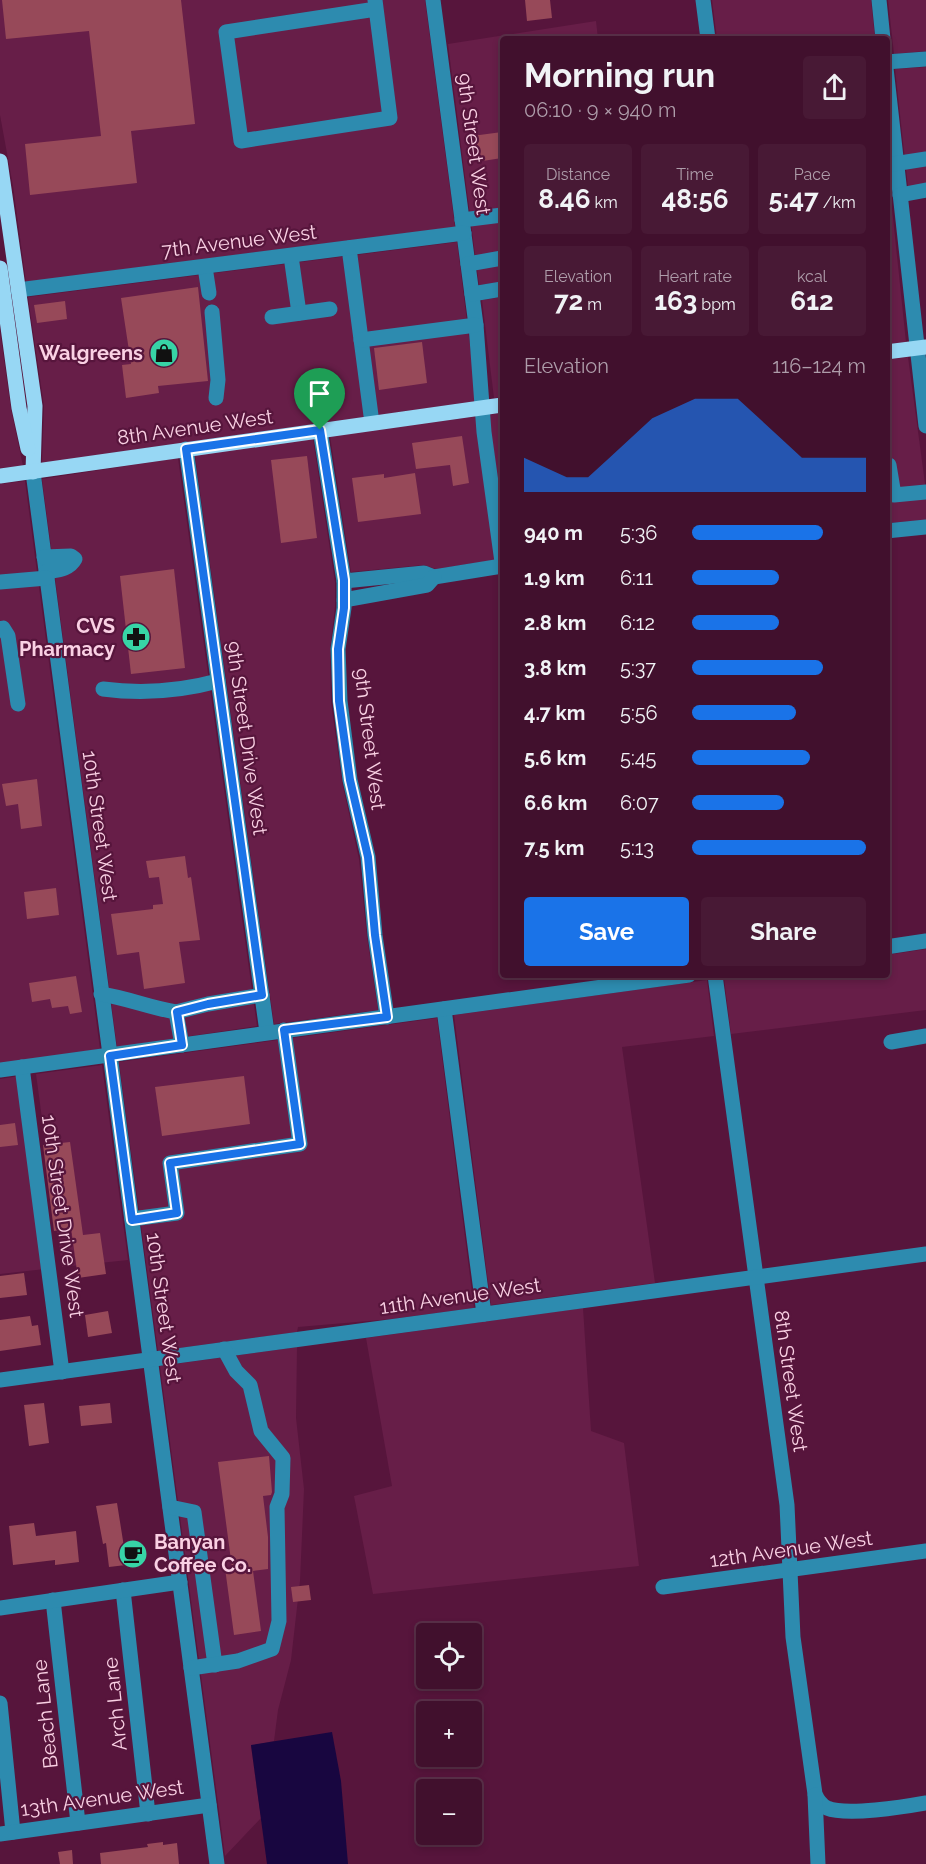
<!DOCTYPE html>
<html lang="en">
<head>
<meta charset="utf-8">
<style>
  body { margin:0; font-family:Raleway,sans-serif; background:#481935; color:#f1f3f6; height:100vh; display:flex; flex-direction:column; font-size:22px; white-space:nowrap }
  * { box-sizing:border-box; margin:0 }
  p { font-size:20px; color:#ae9daa }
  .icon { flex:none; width:33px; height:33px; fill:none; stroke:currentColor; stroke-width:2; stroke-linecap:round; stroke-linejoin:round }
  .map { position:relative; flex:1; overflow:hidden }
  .side { position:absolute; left:500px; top:36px; width:390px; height:942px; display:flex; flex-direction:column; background:#41102d; border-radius:6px; box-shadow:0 3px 9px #0003,0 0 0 2px #5a3049 }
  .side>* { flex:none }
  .controls { position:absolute; left:416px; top:1623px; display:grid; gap:12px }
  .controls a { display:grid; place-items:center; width:66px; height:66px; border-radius:6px; background:#41102d; box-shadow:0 3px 9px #0003,0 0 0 2px #5a3049; font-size:30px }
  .pin { position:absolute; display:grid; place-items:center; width:51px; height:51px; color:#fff; margin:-62px -26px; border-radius:50% 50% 50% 0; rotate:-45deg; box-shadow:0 0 6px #0007 }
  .pin .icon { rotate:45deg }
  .round { display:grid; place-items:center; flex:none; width:63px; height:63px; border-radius:6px; background:#481935 }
  .summary { display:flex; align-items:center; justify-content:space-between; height:102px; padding:0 24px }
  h1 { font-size:33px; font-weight:700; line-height:45px }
  .stats { display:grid; grid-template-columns:repeat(3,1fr); gap:9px; height:102px; padding:6px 24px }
  .stats div { display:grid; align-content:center; border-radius:6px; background:#481935; text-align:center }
  .stats b { font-size:26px; font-weight:700 }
  .stats small { font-size:16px; font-weight:400 }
  .stats p { font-size:16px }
  .chart { height:168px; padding:12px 24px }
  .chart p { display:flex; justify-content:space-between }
  .chart svg { width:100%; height:108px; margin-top:6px; fill:#1a73e8; opacity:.7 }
  .primary-button { display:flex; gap:12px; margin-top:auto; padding:12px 24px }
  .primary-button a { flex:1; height:69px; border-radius:6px; background:#1a73e8; color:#fff; font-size:24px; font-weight:700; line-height:69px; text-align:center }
  .primary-button a+a { background:#481935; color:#f1f3f6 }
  ul { padding:0 24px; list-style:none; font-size:20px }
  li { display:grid; grid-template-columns:96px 72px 1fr; align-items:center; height:45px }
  li i { height:15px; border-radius:8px; background:#1a73e8 }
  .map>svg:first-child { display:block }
  .built { fill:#671e48 }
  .water { fill:#180640 }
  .building { fill:#974959 }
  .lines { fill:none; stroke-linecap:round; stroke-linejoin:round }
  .minor { stroke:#2d8baf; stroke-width:15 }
  .major { stroke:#97d7f4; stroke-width:15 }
  .route-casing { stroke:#fff; stroke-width:12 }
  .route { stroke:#1a73e8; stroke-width:8 }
  .labels { text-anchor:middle; stroke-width:4.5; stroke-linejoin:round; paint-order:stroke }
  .street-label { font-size:20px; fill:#fad1e4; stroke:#57153c }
  .poi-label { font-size:20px; font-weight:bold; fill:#fad1e4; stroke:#57153c; text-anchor:end }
</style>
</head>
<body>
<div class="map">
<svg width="926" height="1864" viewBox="0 0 926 1864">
  <rect width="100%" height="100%" fill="#57153c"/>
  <g class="built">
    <polygon points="0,0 425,0 455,227 26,282 13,186 0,115"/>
    <polygon points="712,0 871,0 875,39 717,39"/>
    <polygon points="888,0 926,0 926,51 894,54"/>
    <polygon points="596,21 598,39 502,39 502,282 479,285 448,44"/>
    <polygon points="926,67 926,184 908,187 895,69"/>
    <polygon points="886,151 906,342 887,344 886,344"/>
    <polygon points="457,242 477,401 42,463 44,406 28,297"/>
    <polygon points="502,297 502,397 494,398 482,300"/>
    <polygon points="0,331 11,409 23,466 0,468"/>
    <polygon points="908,357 926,491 926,520 887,523 886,360"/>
    <polygon points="502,413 502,559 436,569 424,565 351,572 330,436"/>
    <polygon points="313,439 335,582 335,607 330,649 331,702 342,782 359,859 367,937 378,1010 274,1024 195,455"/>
    <polygon points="178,458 257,1026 117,1047 42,479"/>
    <polygon points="25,481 100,1049 0,1064 0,484"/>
    <polygon points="926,949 926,1010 731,1034 724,978 743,975 886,975 887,955"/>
    <polygon points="707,980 714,1036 622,1047 655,1283 491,1305 454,1015"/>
    <polygon points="437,1018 474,1308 392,1319 298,1327 297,1332 158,1351 119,1062"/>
    <polygon points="102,1065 128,1260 62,1267 36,1074"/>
    <polygon points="19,1076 45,1269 0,1274 0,1079"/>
    <polygon points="583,1308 591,1431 624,1443 639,1566 373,1594 354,1496 392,1486 366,1338"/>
    <polygon points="297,1347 296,1418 304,1489 300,1581 291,1660 278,1710 274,1741 251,1746 261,1818 225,1856 160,1366"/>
  </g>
  <polygon class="water" points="332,1732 341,1781 348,1864 267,1864 251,1745"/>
  <g class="building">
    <polygon points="2,0 181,0 195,124 131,131 137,183 30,195 25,144 101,136 89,31 6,39"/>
    <polygon points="525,0 550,0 552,18 527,21"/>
    <polygon points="502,132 502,158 476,162 472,136"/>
    <polygon points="198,287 208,381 158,386 159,393 126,398 122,365 131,364 121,298"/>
    <polygon points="65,301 67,319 37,323 34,305"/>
    <polygon points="422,342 427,383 379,390 374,348"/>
    <polygon points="462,436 469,483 453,486 450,465 416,469 412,443"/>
    <polygon points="307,456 317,538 281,543 271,460"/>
    <polygon points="415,473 421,514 358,522 352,478 384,474 384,478"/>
    <polygon points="174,569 185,668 131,674 120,576"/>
    <polygon points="37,779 42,826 21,829 18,804 6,806 2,784"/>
    <polygon points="185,856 188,878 191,877 200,940 179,942 185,983 144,989 139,952 117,955 111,914 153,909 153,905 163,904 159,877 149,878 146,861"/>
    <polygon points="56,888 59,915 27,919 24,892"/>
    <polygon points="76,976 82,1012 70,1014 68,1006 52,1008 50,999 32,1002 29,983"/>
    <polygon points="244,1076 250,1124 162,1136 155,1087"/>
    <polygon points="15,1123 18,1145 0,1147 0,1125"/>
    <polygon points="70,1142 83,1235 100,1233 106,1274 78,1278 71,1228 54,1231 43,1145"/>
    <polygon points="24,1273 27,1295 0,1298 0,1276"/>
    <polygon points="108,1311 112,1333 88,1337 85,1315"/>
    <polygon points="30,1316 32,1326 38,1325 41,1345 0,1351 0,1320"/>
    <polygon points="44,1403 49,1443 29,1446 24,1405"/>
    <polygon points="110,1403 112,1423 81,1426 79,1406"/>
    <polygon points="269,1456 272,1492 271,1495 263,1496 268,1537 268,1569 253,1571 261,1631 234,1635 225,1568 232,1568 218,1462"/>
    <polygon points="117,1503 124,1547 141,1544 143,1563 109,1567 106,1543 103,1544 96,1506"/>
    <polygon points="34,1523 36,1536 76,1531 79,1562 55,1565 55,1560 13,1565 9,1526"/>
    <polygon points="309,1585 311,1600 293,1602 291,1587"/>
    <polygon points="163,1842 163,1845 177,1843 179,1864 101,1864 100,1853 148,1847 147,1844"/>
    <polygon points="72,1850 73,1864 60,1864 58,1852"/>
  </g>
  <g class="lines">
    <g class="minor">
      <polyline points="375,0 390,118 241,141 226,32 376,9"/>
      <polyline points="433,0 476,325 484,432 502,562"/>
      <polyline points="703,0 708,39"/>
      <polyline points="879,0 883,39"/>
      <polyline points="886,62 926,59"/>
      <polyline points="886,68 926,426"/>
      <polyline points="887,165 926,159"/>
      <polyline points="900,195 926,190"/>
      <polyline points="462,220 502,215"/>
      <polyline points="349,248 372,423"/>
      <polyline points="291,256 299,313"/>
      <polyline points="468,264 502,258"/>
      <polyline points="205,267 209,293"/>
      <polyline points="18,290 464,233"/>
      <polyline points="472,294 502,289"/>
      <polyline points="212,312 218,380 216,398"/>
      <polyline points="272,317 330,309"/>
      <polyline points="361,340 476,325"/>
      <polyline points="320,430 344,581 344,608 338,649 340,701 350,780 368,857 375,935 387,1017"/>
      <polyline points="186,449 267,1032"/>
      <polyline points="886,465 889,465 894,495 926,492"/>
      <polyline points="33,472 217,1864"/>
      <polyline points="886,531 926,527"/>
      <path d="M44,557L71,556L75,559C69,570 57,570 46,572"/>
      <polyline points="344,581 424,573 434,577 502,566"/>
      <polyline points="0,582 47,578"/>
      <polyline points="344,600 427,585 434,577"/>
      <polyline points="0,629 3,628 8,636 18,704"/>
      <path d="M103,689C141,694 181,691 218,681"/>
      <polyline points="886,947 926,941"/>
      <path d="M715,975L787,1505L793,1637L815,1794C818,1801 821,1805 827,1808C846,1816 904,1807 926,1803"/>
      <path d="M101,994C127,998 151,1008 176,1012L182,1045"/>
      <polyline points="444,1009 484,1314"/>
      <polyline points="176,1012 208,1004 262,995"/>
      <polyline points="891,1042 926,1036"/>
      <polyline points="22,1067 62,1372"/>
      <polyline points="0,1070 689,975"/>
      <polyline points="132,1219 177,1213 170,1163 300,1144 284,1030"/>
      <polyline points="0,1380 926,1254"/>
      <polyline points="170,1507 194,1512 215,1665"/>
      <polyline points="663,1587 926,1551"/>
      <polyline points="123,1590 148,1814"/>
      <polyline points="53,1600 78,1823"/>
      <polyline points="0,1608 180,1582"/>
      <polyline points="191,1668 238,1661 272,1649 279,1621 277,1507 282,1494 283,1458 261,1431 250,1385 236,1371 224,1349"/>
      <polyline points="0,1703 13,1832"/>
      <polyline points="815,1795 818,1864"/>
      <polyline points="0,1834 209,1805"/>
    </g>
    <g class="major">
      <polyline points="0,161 35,406 33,472"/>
      <polyline points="0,268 19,408 28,449"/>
      <polyline points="886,352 926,347"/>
      <polyline points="0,476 502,405"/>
    </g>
  </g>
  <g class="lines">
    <g class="route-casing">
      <polygon id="route" points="320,430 344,580 344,608 338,649 339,701 350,780 368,857 375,935 387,1017 284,1030 300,1144 170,1163 177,1213 132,1220 110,1056 182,1045 177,1012 208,1004 262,995 186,449"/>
    </g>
    <use href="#route" class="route"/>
  </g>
  <defs>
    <g id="shop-disc" transform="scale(1.5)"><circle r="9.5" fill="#37d4a6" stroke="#57153c"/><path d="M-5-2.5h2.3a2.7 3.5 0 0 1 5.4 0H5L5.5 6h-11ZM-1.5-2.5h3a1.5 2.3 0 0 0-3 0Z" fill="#111"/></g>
    <g id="pharmacy-disc" transform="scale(1.5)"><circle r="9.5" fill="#37d4a6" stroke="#57153c"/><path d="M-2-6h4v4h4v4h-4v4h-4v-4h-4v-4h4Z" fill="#111"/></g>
    <g id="cafe-disc" transform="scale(1.5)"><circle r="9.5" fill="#37d4a6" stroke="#57153c"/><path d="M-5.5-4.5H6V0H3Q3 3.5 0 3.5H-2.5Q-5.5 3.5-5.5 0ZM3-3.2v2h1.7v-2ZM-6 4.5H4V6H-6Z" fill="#111"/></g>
  </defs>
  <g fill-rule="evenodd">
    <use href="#shop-disc" x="164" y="353"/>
    <use href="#pharmacy-disc" x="136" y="637"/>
    <use href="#cafe-disc" x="133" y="1554"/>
  </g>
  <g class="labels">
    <g class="street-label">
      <text transform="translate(474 144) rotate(82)" y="7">9th Street West</text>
      <text transform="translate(239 241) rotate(-7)" y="7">7th Avenue West</text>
      <text transform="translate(195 427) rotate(-8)" y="7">8th Avenue West</text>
      <text transform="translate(247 738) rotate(82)" y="7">9th Street Drive West</text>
      <text transform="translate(370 739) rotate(83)" y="7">9th Street West</text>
      <text transform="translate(100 826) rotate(82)" y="7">10th Street West</text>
      <text transform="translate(63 1216) rotate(82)" y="7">10th Street Drive West</text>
      <text transform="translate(460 1296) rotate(-8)" y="7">11th Avenue West</text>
      <text transform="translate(164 1308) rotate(82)" y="7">10th Street West</text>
      <text transform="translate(791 1381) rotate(82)" y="7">8th Street West</text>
      <text transform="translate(791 1549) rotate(-8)" y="7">12th Avenue West</text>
      <text transform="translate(115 1704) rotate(-96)" y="7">Arch Lane</text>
      <text transform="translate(45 1714) rotate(-96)" y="7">Beach Lane</text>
      <text transform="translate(102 1798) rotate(-8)" y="7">13th Avenue West</text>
    </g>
    <g class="poi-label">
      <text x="143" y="360">Walgreens</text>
      <text x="115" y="633">CVS<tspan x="115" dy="23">Pharmacy</tspan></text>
      <text x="154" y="1549" text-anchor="start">Banyan<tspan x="154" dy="23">Coffee Co.</tspan></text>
    </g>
  </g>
</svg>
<div class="controls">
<a><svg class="icon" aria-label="locate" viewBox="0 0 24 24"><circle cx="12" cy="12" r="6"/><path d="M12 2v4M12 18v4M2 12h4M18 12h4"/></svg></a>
<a>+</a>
<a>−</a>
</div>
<div class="pin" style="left:320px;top:430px;background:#1e9e55"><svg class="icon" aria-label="arrive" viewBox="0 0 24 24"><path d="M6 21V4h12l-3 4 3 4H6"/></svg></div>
<section class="side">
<div class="summary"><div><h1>Morning run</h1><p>06:10 · 9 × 940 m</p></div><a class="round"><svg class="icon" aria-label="share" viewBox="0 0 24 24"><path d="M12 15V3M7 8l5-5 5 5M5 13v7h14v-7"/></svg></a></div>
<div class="stats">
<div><p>Distance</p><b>8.46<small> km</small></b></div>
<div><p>Time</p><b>48:56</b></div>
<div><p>Pace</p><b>5:47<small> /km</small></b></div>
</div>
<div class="stats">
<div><p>Elevation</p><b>72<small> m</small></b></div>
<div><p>Heart rate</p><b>163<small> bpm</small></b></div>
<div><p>kcal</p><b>612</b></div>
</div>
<div class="chart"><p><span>Elevation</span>116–124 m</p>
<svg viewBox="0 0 160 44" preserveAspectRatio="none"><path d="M0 44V30L10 34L20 38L30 38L40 30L50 22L60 14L70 10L80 6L90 6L100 6L110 14L120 22L130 30L140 30L150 30L160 30V44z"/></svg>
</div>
<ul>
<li><b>940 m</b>5:36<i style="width:75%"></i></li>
<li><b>1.9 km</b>6:11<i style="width:50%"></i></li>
<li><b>2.8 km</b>6:12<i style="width:50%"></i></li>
<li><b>3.8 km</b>5:37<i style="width:75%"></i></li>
<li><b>4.7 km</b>5:56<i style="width:60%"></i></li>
<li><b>5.6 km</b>5:45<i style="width:68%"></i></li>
<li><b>6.6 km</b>6:07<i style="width:53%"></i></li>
<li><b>7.5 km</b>5:13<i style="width:100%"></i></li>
</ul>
<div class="primary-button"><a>Save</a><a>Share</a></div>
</section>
</div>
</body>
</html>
